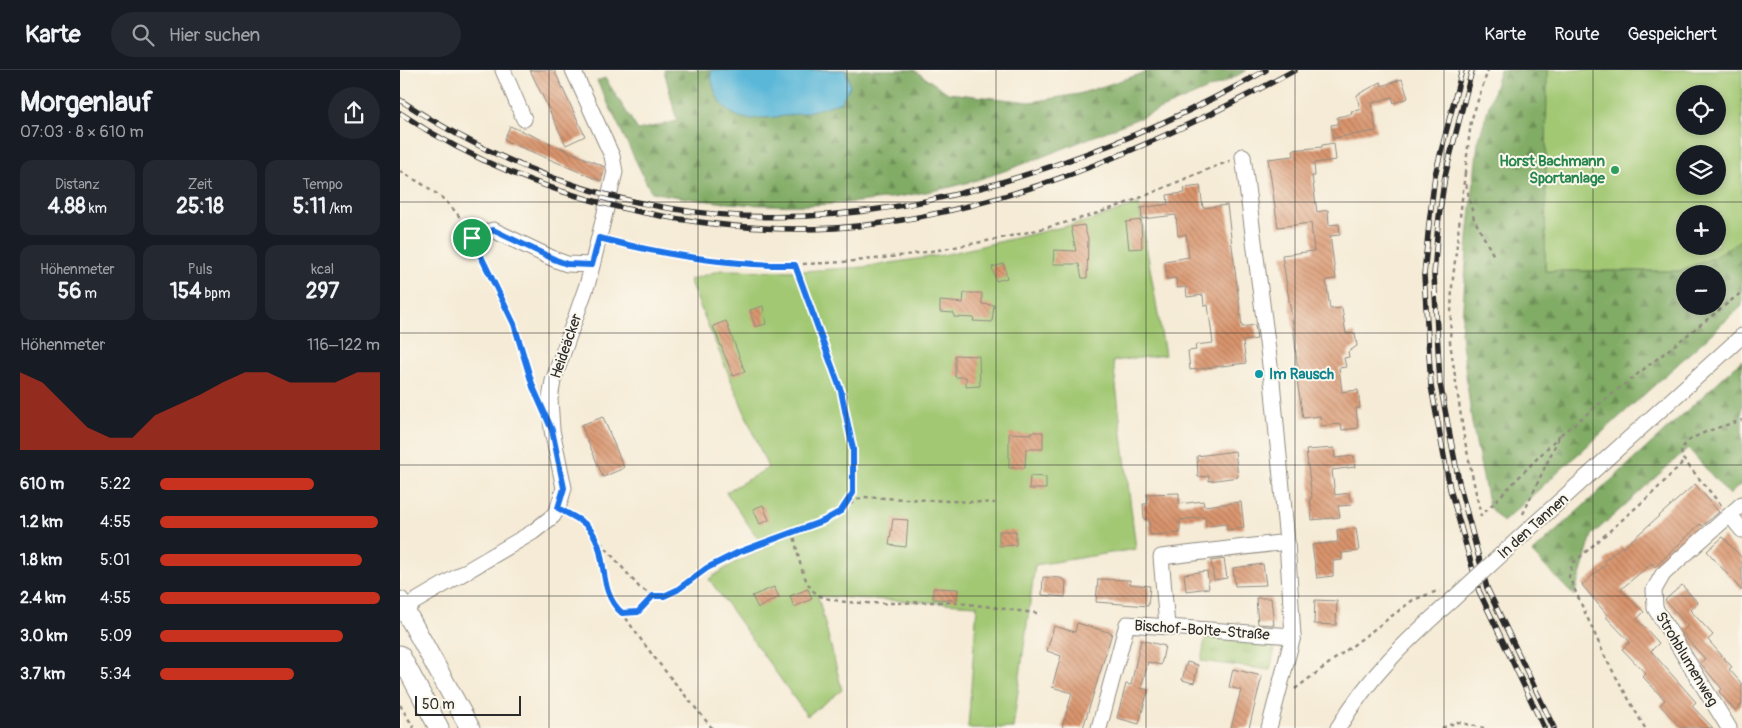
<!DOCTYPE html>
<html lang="de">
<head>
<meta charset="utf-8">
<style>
  body { margin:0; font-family:Pangolin,sans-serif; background:#242831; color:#f1f3f6; height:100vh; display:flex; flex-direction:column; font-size:19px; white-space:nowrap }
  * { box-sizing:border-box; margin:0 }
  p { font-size:16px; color:#9ea1a6 }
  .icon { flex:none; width:28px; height:28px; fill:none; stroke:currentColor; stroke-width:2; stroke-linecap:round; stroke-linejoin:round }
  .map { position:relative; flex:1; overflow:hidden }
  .panel { display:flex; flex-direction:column; background:#171b24; width:400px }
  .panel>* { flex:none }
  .fabs { position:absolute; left:1276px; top:15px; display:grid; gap:10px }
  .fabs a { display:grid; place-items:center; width:50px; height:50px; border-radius:50%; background:#171b24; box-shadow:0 2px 8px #0003; font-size:25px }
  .scale { position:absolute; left:15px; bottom:12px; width:106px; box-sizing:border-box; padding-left:5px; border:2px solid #2b2b2b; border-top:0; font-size:14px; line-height:18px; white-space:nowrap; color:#2b2b2b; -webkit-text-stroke:4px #fbf7ec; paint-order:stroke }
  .pin { position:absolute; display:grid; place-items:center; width:42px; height:42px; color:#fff; margin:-21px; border:2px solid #fff; border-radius:50%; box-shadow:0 1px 5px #0007 }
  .round { display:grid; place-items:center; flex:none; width:52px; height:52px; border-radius:26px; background:#242831 }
  .headline { display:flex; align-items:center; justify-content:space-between; height:85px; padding:0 20px }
  h1 { font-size:28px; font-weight:700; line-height:38px }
  .figures { display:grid; grid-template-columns:repeat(3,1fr); gap:8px; height:85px; padding:5px 20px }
  .figures div { display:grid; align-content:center; border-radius:12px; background:#242831; text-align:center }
  .figures b { font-size:21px; font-weight:700 }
  .figures small { font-size:14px; font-weight:400 }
  .figures p { font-size:14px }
  .chart { height:140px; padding:10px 20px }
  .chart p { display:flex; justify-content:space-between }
  .chart svg { width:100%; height:90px; margin-top:5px; fill:#c8321e; opacity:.7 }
  ul { padding:0 20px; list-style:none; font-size:16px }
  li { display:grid; grid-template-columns:80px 60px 1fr; align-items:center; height:38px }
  li i { height:12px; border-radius:6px; background:#c8321e }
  header { display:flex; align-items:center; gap:30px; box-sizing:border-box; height:70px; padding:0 25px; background:#171b24; border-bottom:1px solid #363941 }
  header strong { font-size:24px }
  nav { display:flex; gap:28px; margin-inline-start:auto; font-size:18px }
  .search { width:350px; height:45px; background:#242831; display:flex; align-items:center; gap:12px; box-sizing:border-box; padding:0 18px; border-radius:28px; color:#9ea1a6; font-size:19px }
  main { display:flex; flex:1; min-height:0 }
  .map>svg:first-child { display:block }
  .green { fill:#a2c873; stroke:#667a4f; fill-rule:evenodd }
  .forest { fill:url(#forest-firs); stroke:#566c48; fill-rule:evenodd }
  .park { fill:url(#park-tufts); stroke:#667a4f }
  .water { fill:#5ab7d8; stroke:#427182 }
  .building { fill:url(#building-back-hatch) }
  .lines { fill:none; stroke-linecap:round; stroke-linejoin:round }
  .minor-casing { stroke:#908b80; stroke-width:17 }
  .major-casing { stroke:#908b80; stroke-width:21 }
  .path { stroke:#908b80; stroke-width:2.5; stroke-dasharray:4 4; stroke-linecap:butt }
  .minor { stroke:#fff; stroke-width:15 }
  .major { stroke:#fff; stroke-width:19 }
  .rail-casing { stroke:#2b2b2b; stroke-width:5.5 }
  .rail { stroke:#fbf7ec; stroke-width:4; stroke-dasharray:11; stroke-linecap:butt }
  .minor-bridge-casing { stroke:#908b80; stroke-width:17; stroke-linecap:butt }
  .minor-bridge { stroke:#fff; stroke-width:15 }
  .route-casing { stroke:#fff; stroke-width:10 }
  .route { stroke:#1a73e8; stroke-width:6 }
  .grid { fill:none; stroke:#2b2b2b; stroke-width:1; stroke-opacity:0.55 }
  .leisure-dot { fill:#2e9e5b; stroke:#fbf7ec; stroke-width:2 }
  .culture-dot { fill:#0f9aa8; stroke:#fbf7ec; stroke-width:2 }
  .labels { text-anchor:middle; stroke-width:4; stroke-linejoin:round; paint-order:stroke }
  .leisure-label { font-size:15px; font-weight:bold; fill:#27864d; stroke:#fbf7ec; text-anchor:end }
  .street-label { font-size:15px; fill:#2b2b2b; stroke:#fbf7ec }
  .culture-label { font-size:15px; font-weight:bold; fill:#0d838f; stroke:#fbf7ec; text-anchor:start }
</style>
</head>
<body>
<header>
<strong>Karte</strong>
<div class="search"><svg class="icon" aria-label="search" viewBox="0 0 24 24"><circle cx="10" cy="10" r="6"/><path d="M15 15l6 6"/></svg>Hier suchen</div>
<nav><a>Karte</a><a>Route</a><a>Gespeichert</a></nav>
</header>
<main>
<section class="panel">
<div class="headline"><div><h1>Morgenlauf</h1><p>07:03 · 8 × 610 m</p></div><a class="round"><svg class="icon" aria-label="share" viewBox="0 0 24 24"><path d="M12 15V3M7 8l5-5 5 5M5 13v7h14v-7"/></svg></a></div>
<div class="figures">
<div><p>Distanz</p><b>4.88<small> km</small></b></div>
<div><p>Zeit</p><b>25:18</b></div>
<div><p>Tempo</p><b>5:11<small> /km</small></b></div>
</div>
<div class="figures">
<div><p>Höhenmeter</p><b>56<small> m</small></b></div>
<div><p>Puls</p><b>154<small> bpm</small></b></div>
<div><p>kcal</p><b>297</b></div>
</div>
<div class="chart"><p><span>Höhenmeter</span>116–122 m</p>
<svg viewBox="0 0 160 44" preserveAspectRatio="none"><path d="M0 44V6L10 11L20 22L30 33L40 38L50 38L60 27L70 22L80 17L90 11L100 6L110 6L120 11L130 11L140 11L150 6L160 6V44z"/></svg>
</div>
<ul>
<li><b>610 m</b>5:22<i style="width:70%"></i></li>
<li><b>1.2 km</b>4:55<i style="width:99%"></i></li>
<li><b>1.8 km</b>5:01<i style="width:92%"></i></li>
<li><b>2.4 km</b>4:55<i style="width:100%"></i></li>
<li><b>3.0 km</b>5:09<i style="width:83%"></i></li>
<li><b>3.7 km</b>5:34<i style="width:61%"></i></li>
</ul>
</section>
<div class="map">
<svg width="1342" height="658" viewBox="0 0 1342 658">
  <defs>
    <pattern id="forest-firs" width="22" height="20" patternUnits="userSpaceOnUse" patternTransform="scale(1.25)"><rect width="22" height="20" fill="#81ac65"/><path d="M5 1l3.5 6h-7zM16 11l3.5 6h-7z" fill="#6a8c53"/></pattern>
    <pattern id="park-tufts" width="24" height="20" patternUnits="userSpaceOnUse" patternTransform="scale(1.25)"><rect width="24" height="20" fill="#a2c873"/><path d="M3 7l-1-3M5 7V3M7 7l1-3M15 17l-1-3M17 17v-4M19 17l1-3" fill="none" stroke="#84a35f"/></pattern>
    <pattern id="building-back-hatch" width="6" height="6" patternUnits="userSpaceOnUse" patternTransform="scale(1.25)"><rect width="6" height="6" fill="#d9946d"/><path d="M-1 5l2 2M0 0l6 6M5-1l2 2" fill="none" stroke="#b0795a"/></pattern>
  </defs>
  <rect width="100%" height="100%" fill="#fbf7ec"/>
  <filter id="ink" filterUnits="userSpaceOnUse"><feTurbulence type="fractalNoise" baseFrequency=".02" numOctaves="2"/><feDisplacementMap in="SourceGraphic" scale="10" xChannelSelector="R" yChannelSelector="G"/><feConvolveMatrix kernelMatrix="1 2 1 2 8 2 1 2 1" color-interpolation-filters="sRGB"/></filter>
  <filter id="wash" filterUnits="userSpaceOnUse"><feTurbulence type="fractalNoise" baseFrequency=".0096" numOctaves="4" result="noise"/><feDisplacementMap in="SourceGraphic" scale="20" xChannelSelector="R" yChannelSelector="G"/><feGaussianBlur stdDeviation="1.12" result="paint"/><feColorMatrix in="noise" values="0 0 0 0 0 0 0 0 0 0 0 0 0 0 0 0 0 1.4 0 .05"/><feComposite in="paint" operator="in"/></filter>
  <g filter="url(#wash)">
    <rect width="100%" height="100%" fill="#f5ebd6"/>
    <g class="green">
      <path d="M1147,0H1342V169L1313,188L1279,201H1145ZM1285,24H1318V56H1285ZM1285,84H1318V116H1285ZM1285,144H1318V176H1285Z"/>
      <polygon points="739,134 765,285 713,291 736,479 635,495 613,658 568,658 577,535 418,526 442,620 407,646 309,509 334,493 365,479 326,422 368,398 289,210 321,200 402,201 464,197 543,185 688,151"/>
    </g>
    <g class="forest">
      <path d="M264,0H514L548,23L630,32L679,24L753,0H847L829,10C774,34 718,57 662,79C626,93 589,108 551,117C452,139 351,142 251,122L197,11L205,8L238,60L277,51Z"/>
      <path d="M1100,0H1147L1145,201H1279L1313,188L1342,169V236L1103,452L1089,437L1072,353L1061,264L1068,167L1078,72ZM1285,204H1318V236H1285Z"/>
      <polygon points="1342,290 1342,413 1329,425 1288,378 1192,465 1174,526 1132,483"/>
    </g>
    <polygon class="park" points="806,564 877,570 870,600 801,591"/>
    <path class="water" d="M311,0H446L450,16L441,32C415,41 390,47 362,48C356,48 348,50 343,48C322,43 311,20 311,0Z"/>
    <g id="blocks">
      <g class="building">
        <polygon points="130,0 154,0 185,66 166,75"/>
        <polygon points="1002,9 1008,28 994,33 992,27 972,33 976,61 933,68 931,55 938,54 937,47 952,44 951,41 960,40 957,25 981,12 982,16"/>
        <polygon points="110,56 205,97 201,111 104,70"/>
        <polygon points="934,73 936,90 914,93 915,106 912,106 917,142 928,140 929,155 939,154 940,165 930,166 936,209 926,210 930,239 942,238 946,264 955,263 957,276 948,282 949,287 944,288 946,297 939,298 942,322 958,320 960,338 956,338 958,358 942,360 941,354 921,356 920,346 903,348 896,304 898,304 894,262 882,185 914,181 911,153 878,157 868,89 894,86 893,80 922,77 922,75"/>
        <polygon points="800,116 803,138 827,135 842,257 855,255 857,269 843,271 846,293 790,300 788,281 796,280 795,275 813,273 808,235 804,236 803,225 787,227 786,217 777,218 776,208 767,209 765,191 789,187 786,164 778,166 776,145 742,149 741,138 768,134 767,125 785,123 784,118"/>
        <polygon points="741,150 742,178 729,179 726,152"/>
        <polygon points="684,155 688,169 687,208 682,208 679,194 653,194 654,180 676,181 671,157"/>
        <polygon points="604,194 607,208 596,211 592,197"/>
        <polygon points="564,223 582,223 582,234 594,235 592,252 573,251 574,248 554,247 554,243 540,242 540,231 563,233"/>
        <polygon points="363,236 366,254 355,257 350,240"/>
        <polygon points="326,251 345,302 333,306 313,256"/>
        <polygon points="555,285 579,286 580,316 566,317 566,307 555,307"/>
        <polygon points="203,347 224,398 203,407 181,355"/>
        <polygon points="631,362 643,362 643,379 626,379 625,398 609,398 609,363 631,364"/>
        <polygon points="934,378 935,388 954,386 955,397 932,400 935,425 949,423 951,435 938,436 940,447 912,450 910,428 912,428 906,380"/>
        <polygon points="835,381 838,407 809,411 809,406 798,407 797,386"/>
        <polygon points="630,406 646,407 646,419 629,419"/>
        <polygon points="1295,414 1319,442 1302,456 1300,454 1255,497 1252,493 1221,519 1244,542 1237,549 1259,573 1251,581 1296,632 1292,636 1313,658 1281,658 1260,635 1265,630 1243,607 1246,604 1222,579 1230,572 1206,547 1208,546 1182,515 1206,494 1204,491 1222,476 1223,478"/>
        <polygon points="779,423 779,434 803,431 804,436 841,432 844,458 827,460 826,454 806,456 805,447 780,450 780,463 750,465 749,449 744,449 743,434 748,434 747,424"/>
        <polygon points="363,435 369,450 360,454 353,439"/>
        <polygon points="493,449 508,450 506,477 489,475"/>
        <polygon points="956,458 959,481 942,483 942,490 933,491 933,506 917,508 912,475 938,472 937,460"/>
        <polygon points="599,461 616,461 616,475 599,476"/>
        <polygon points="1323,467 1342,488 1342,521 1307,481"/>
        <polygon points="824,489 827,508 814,510 811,491"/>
        <polygon points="863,494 866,515 835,516 833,498"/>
        <polygon points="807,501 809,518 786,521 784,504"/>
        <polygon points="643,507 660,508 666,511 665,527 642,525"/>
        <polygon points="698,509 730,510 730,514 750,516 748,536 696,532"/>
        <polygon points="1282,515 1298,533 1290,540 1313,565 1308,570 1332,597 1329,599 1342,614 1342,634 1335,640 1319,622 1322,619 1300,593 1305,589 1281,562 1288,556 1265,530"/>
        <polygon points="374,517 379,527 358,538 352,526"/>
        <polygon points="533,518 558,519 557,530 533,529"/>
        <polygon points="408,519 412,529 394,537 390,526"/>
        <polygon points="856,528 871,528 874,555 858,554"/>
        <polygon points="915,530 937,531 936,555 914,554"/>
        <polygon points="677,553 712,563 683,658 662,658 672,623 652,617 661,586 647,581 654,556 675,562"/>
        <polygon points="741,570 765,576 761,595 748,592 741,618 748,620 739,654 717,648 726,614 731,615"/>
        <polygon points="787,592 798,595 794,613 782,610"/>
        <polygon points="833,599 862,606 849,658 831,658 841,620 829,617"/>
      </g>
    </g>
  </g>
  <g filter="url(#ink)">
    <use href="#blocks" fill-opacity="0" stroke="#908b80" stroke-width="1"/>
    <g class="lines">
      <g class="minor-casing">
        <g id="minor">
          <polyline points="103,0 124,49"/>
          <polyline points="843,86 872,311 887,472 893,566 869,658"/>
          <polyline points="72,168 93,160 156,190 167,194 192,195"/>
          <polyline points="1330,445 1342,460"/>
          <polyline points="1128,460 1342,266"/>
          <polyline points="4,538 133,462 153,446 158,438 164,418 152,360 150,329 153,311 188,212 215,102 212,86 173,0"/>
          <polyline points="767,556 761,487 887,472"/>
          <polyline points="699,658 727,554 893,566"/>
          <path d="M938,658C970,605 1006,571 1051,531"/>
          <polyline points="1329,658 1255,538 1254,520 1263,504 1342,434"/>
        </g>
      </g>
      <g class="major-casing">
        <g id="major">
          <polyline points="0,531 70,658"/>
          <polyline points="0,585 39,658"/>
        </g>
      </g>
      <g class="path">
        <path d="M0,101C29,118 49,128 66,157"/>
        <polyline points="1065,103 1052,217 1050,272 1064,367 1081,446 1160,365"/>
        <polyline points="1065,103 1071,51 1088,0"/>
        <polyline points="1066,114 1074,149 1095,188"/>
        <path d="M213,171C331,204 442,198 560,176C610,167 659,156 707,140C749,126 788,106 830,91"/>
        <polyline points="77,180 114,254 136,322"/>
        <polyline points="395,196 441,321 449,352 453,379 453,423 442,440"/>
        <path d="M1321,435L1283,389C1282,385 1280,381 1283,377C1290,364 1328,355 1342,350"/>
        <polyline points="1123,444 1160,365 1342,222"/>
        <polyline points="171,446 185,454 239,517 253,526 264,526 277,520 307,498 339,482 423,451 462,427 595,433"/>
        <path d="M393,460C397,478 401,513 417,524C440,539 513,531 542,532C574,533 605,540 637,543"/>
        <path d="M195,468C201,485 201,504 206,521C209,532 218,536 224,545C250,585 282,621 312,658"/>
        <polyline points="222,543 238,542 253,526"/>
        <polyline points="895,619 1013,530 1040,520"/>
        <polyline points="0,635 14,658"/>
        <polyline points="1042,658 1057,652 1084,658"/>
        <polyline points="1245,658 1206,589 1169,507 1172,494 1256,420 1284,391"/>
      </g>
      <use href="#minor" class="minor"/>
      <use href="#major" class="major"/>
      <g class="rail-casing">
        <g id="rail">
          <polyline points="1062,0 1035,105 1029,154 1024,205 1031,316 1050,419 1079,521 1144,658"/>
          <polyline points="1072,0 1045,106 1038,154 1034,205 1040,314 1060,417 1087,518 1154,658"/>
          <path d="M0,30C208,167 421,176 652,96C726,71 798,39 866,0"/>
          <path d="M0,43C67,88 144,120 222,138C293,154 363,162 435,158C595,147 756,76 895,0"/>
        </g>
      </g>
      <use href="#rail" class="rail"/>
      <g class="minor-bridge-casing">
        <polyline id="minor-bridge" points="1051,531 1128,460"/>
      </g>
      <use href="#minor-bridge" class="minor-bridge"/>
    </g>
  </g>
  <g class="lines" filter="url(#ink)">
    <g class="route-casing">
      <path id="route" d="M93,160L156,190L167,194L192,195L199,168C264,185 328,196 395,195L441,321L453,379V423L441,441L423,451L339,482L307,498L277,520L264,526H253L238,542L222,543C194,519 212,478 185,454C178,448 166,443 158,438L164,418L152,360L133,317L114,254L72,168Z"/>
    </g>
    <use href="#route" class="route"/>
  </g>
  <path class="grid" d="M149,0V658M298,0V658M447,0V658M596,0V658M746,0V658M895,0V658M1044,0V658M1193,0V658M0,132H1342M0,263H1342M0,395H1342M0,526H1342"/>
  <circle class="leisure-dot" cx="1215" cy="100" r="5"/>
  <circle class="culture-dot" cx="859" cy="304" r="5"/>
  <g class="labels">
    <g class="leisure-label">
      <text x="1205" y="96">Horst Bachmann<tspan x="1205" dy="17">Sportanlage</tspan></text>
    </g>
    <g class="street-label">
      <text transform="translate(166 276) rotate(-71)" y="5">Heideäcker</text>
      <text transform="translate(1133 456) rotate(-42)" y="5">In den Tannen</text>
      <text transform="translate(802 560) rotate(4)" y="5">Bischof-Bolte-Straße</text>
      <text transform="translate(1287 589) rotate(59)" y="5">Strohblumenweg</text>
    </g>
    <g class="culture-label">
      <text x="869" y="309">Im Rausch</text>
    </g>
  </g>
</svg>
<div class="fabs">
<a><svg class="icon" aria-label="locate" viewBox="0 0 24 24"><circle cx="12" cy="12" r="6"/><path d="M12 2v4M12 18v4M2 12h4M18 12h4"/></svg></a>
<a><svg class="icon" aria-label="layers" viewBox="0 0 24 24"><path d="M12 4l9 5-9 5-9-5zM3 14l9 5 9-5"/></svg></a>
<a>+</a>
<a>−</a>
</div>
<div class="scale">50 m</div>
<div class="pin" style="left:72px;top:168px;background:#1e9e55"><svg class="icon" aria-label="arrive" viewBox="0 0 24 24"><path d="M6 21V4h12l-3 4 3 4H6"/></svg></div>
</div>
</main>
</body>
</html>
